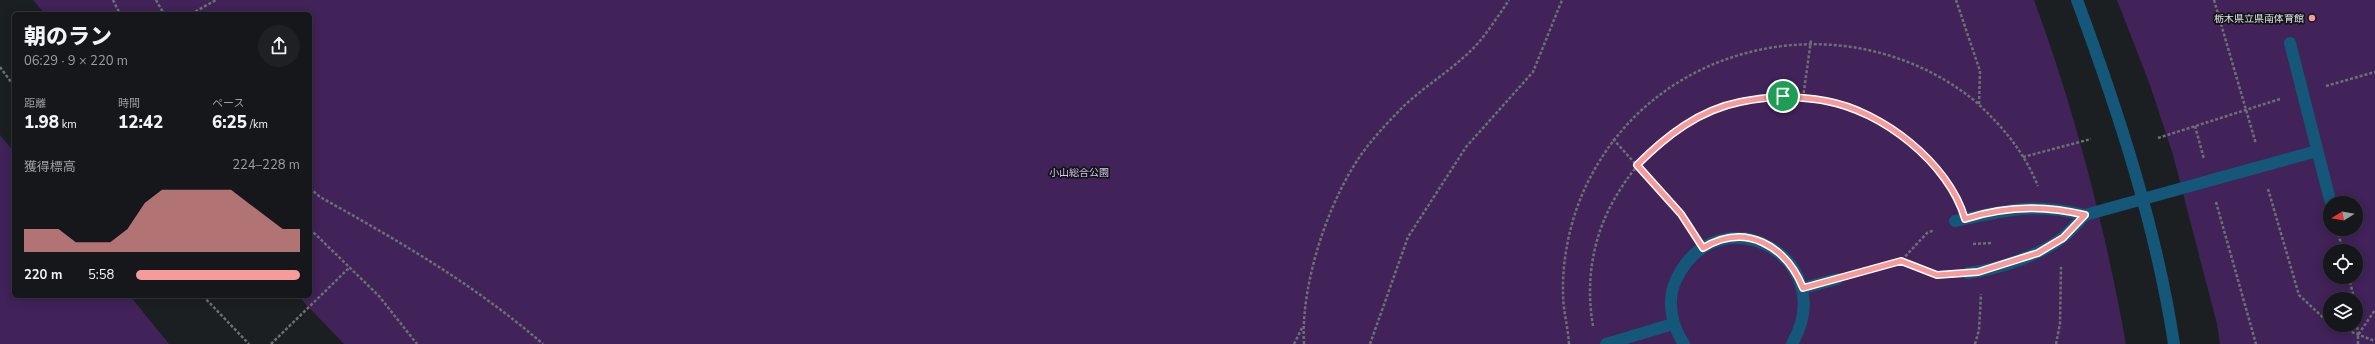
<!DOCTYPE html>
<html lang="ja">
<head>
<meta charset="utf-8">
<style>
  body { margin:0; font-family:"Nunito Sans","Noto Sans JP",sans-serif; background:#1e2023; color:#f1f3f6; height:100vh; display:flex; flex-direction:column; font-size:15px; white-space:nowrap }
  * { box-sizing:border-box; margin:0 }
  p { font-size:13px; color:#9d9fa2 }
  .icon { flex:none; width:22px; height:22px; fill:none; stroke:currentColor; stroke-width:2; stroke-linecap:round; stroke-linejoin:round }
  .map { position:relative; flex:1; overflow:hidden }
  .details { position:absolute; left:12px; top:12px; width:300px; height:286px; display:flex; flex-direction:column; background:#15171a; border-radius:6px; box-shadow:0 2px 10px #0003,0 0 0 1px #343639 }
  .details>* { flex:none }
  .needle { width:26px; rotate:259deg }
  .tools { position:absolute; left:2323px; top:196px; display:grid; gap:8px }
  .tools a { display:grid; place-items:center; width:40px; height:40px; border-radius:50%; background:#15171a; box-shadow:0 2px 10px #0003,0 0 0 1px #343639; font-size:20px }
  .pin { position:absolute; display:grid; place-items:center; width:34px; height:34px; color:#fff; margin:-17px; border:2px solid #fff; border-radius:50%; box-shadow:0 1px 4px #0007 }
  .round { display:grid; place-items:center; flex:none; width:42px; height:42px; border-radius:21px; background:#1e2023 }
  .summary { display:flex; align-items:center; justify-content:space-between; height:68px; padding:0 12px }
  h1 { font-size:22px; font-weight:800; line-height:30px }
  .figures { display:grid; grid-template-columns:repeat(3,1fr); gap:6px; height:68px; padding:4px 12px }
  .figures div { display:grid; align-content:center }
  .figures b { font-size:17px; font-weight:800 }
  .figures small { font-size:11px; font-weight:400 }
  .figures p { font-size:11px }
  .chart { height:112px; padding:8px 12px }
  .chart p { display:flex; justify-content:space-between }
  .chart svg { width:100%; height:72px; margin-top:4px; fill:#f59b9a; opacity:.7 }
  ul { padding:0 12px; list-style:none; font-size:13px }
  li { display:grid; grid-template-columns:64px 48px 1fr; align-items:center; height:30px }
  li i { height:10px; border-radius:5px; background:#f59b9a }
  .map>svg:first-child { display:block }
  .green { fill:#412259; fill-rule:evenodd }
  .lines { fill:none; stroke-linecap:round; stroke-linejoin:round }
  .path { stroke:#6d7073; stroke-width:2.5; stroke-dasharray:3 2; stroke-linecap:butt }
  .pedestrian { stroke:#155778; stroke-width:12 }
  .tertiary { stroke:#155778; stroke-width:12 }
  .route-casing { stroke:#fff; stroke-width:8 }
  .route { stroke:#f59b9a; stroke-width:5 }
  .poi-dot { fill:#f59b9a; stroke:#131519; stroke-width:1.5 }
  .labels { text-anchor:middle; stroke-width:3.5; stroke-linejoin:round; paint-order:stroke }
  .poi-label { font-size:10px; fill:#e0e2e4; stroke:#131519; text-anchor:end }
  .park-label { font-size:10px; fill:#dcc7f1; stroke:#131519 }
</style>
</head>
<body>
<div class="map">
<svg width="2375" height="344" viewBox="0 0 2375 344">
  <rect width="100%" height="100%" fill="#1c1f22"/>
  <g class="green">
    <path d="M33,0H2034C2075,111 2105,227 2126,344H344L298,296H310V14H45Z"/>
    <path d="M2117,0H2375V344H2220L2217,324L2173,155L2150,85ZM2330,203H2356V229H2330ZM2330,251H2356V277H2330ZM2330,299H2356V325H2330Z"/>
    <polygon points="0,135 14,152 14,296 130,296 169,344 0,344"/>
  </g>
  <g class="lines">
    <g class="path">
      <polyline points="113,0 120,14"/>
      <polyline points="156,0 164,14"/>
      <polyline points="1956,0 1980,71 1979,105"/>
      <polyline points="2214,0 2256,144"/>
      <polyline points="191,14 216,0"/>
      <polyline points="0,67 14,86"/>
      <polyline points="2326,86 2375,72"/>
      <polyline points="1803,98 1811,40"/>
      <polyline points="2195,126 2204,159"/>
      <polyline points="2158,138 2280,99"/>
      <polyline points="1613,139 1681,214 1691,230"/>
      <polyline points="2023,157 2091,139"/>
      <path d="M310,188L320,197C399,241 475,285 543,344"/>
      <polyline points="2268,189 2299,295 2330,324"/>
      <polyline points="2216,202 2256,344"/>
      <polyline points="310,229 379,296 417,344"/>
      <polyline points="2337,229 2343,251"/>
      <polyline points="1973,244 1992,243"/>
      <polyline points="1901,261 1937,275 1946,275"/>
      <polyline points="1859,273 1901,261 1927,233 1934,230"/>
      <polyline points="2349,277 2354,299"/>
      <polyline points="203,296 249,344"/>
      <polyline points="2356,317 2358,334"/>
      <polyline points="2333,325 2375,341"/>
      <path d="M1593,326C1585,280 1593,233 1618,193C1679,91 1810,68 1906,138C1926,153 1943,176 1956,197"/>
      <polyline points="271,344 350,267"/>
      <polyline points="1294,344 1302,328"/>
      <path d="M1304,344C1300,283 1331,190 1370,143C1379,132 1389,121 1399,111C1418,91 1443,76 1464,57C1482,42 1496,19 1509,0"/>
      <polyline points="1370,344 1408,237 1466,147 1533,72 1562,0"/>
      <path d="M1569,344C1568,327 1563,310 1563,293C1562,258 1571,217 1586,186C1656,37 1850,0 1975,101C2003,127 2023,150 2038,186"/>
      <polyline points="1975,344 1979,330 1981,294"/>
      <polyline points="2056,344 2060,324 2061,267"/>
      <polyline points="2358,344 2358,335 2375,310"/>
    </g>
    <g class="pedestrian">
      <polyline points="2290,43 2330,200"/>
      <path d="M1955,221C2005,211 2032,202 2085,215"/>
      <path d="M1968,273C1995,270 2042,255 2063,237C2071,231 2078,222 2085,215L2317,151"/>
      <polyline points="1803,288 1837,279"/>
      <polyline points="1606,344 1673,324"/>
      <path d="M1684,344C1672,326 1666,301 1676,280C1717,192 1842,256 1792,344"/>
    </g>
    <path class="tertiary" d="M2077,0C2118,111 2156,226 2174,344"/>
  </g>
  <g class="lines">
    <g class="route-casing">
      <path id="route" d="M1783,96C1797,98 1812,98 1826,101C1882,111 1949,163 1965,219C2004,206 2045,205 2085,215L2063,238L2038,253L1978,272L1937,275L1901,261L1803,288C1786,246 1746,222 1703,248L1681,214L1637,165C1666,136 1699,110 1740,102C1754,99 1769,98 1783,96Z"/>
    </g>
    <use href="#route" class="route"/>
  </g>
  <circle class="poi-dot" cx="2312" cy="18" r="4"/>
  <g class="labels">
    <g class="poi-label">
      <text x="2304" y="22">栃木県立県南体育館</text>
    </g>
    <g class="park-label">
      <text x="1079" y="176">小山総合公園</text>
    </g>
  </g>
</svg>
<div class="tools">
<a><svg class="needle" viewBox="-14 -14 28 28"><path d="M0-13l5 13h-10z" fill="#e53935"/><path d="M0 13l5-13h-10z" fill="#9d9fa2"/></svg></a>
<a><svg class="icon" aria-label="locate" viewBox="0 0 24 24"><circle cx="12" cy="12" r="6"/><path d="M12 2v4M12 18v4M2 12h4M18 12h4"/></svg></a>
<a><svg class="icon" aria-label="layers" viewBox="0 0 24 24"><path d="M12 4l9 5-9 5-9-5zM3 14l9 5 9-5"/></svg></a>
</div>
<div class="pin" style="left:1783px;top:96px;background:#1e9e55"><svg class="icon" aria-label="arrive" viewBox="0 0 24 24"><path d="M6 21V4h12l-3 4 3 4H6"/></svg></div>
<section class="details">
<div class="summary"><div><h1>朝のラン</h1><p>06:29 · 9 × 220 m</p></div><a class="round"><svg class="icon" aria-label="share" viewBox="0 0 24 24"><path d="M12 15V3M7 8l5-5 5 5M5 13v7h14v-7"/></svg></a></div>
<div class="figures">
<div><p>距離</p><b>1.98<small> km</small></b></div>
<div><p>時間</p><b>12:42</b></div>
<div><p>ペース</p><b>6:25<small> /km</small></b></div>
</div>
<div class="chart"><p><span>獲得標高</span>224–228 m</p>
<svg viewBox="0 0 160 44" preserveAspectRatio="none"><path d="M0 44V30L10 30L20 30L30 38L40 38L50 38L60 30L70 14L80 6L90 6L100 6L110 6L120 6L130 14L140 22L150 30L160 30V44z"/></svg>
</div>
<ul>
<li><b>220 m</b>5:58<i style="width:100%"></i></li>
</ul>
</section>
</div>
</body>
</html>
